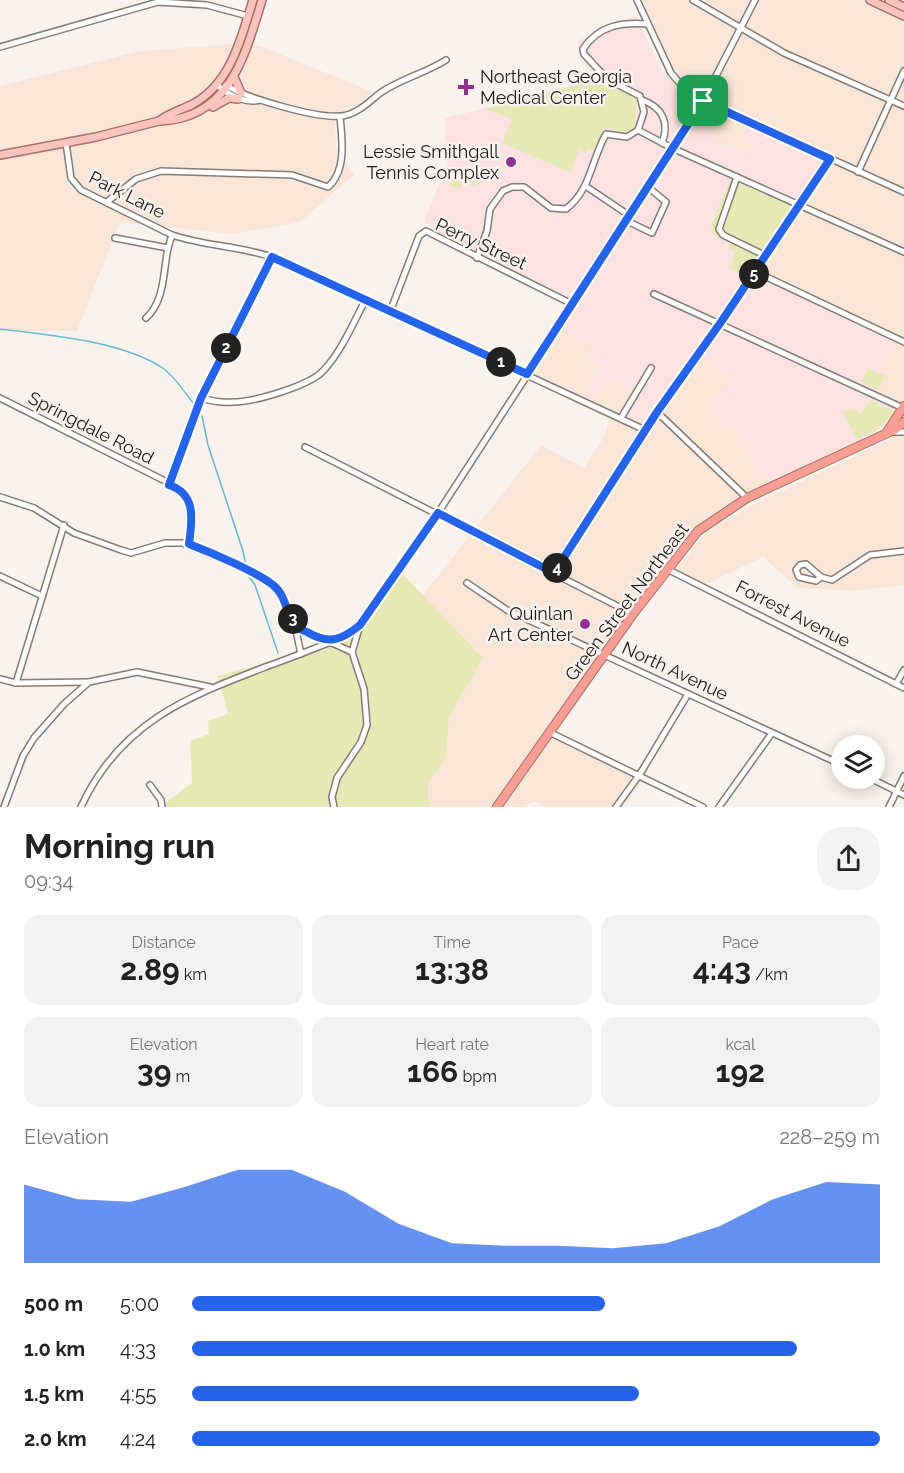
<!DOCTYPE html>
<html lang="en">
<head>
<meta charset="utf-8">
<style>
  body { margin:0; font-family:Raleway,sans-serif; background:#f2f2f2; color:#222; height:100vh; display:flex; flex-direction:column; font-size:22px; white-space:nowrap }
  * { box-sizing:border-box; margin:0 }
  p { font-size:20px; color:#767676 }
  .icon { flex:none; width:33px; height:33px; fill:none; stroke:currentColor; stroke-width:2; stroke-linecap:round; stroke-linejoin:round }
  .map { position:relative; height:807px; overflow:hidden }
  .drawer { display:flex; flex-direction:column; background:#fff; flex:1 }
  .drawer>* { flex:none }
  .controls { position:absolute; left:831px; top:735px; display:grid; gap:12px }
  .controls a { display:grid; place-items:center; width:54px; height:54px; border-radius:50%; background:#fff; box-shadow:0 3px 15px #0003; font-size:30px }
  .pin { position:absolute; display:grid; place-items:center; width:51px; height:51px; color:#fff; margin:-26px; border-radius:12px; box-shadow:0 3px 9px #0006 }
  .km { position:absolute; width:30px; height:30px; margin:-15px; border-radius:50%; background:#222; color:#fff; font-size:16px; line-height:30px; text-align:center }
  .round { display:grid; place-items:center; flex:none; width:63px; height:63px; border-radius:24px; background:#f2f2f2 }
  .overview { display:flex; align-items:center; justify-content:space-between; height:102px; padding:0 24px }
  h1 { font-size:33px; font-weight:700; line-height:45px }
  .metrics { display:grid; grid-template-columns:repeat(3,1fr); gap:9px; height:102px; padding:6px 24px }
  .metrics div { display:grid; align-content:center; border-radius:15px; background:#f2f2f2; text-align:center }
  .metrics b { font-size:30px; font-weight:700 }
  .metrics small { font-size:16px; font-weight:400 }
  .metrics p { font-size:16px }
  .chart { height:168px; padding:12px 24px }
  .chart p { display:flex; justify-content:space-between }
  .chart svg { width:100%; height:108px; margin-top:6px; fill:#2563eb; opacity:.7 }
  ul { padding:0 24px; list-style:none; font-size:20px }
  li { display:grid; grid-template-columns:96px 72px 1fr; align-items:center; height:45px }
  li i { height:15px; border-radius:8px; background:#2563eb }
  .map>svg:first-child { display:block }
  .commercial { fill:#f9e6d6 }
  .education { fill:#fde2e1 }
  .green { fill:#e5e9b5 }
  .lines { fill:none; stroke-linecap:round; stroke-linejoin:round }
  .stream { stroke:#66b9d7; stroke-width:1.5 }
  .minor-casing { stroke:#827c78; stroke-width:8 }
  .major-casing { stroke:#ac7069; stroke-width:10 }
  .highway-casing { stroke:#ac7069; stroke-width:10 }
  .minor { stroke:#fff; stroke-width:5 }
  .major { stroke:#fbc5be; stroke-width:7 }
  .highway { stroke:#f89e93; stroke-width:8 }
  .route-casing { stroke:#fff; stroke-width:12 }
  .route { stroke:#2563eb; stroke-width:8 }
  .poi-dot { fill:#932e93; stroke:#f9f2ed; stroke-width:2 }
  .labels { text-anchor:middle; stroke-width:5; stroke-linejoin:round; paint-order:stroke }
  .poi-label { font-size:18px; fill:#1f1c1b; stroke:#f9f2ed; text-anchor:end }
  .street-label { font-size:18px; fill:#1f1c1b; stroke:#f9f2ed }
</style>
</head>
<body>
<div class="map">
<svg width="904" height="807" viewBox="0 0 904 807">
  <rect width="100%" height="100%" fill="#f9f2ed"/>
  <g class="commercial">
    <polygon points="642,0 861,0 904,20 904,397 893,416 877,432 765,484 725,506 680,540 600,653 571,699 545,732 642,778 624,807 547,807 535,801 524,807 504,807 499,804 496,807 429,807 428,783 446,757 449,717 483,658 423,595 541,445 584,468 604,437 609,419 523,377 591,267 636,99 672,67"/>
    <polygon points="233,44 260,46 373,92 355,106 339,112 335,122 336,148 354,175 300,222 233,234 120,222 77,331 0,331 0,86 141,51"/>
    <polygon points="904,428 904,585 851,591 798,588 763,557 706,584 676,570 705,534 744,509 888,440"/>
  </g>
  <polygon class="education" points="635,15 662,72 687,100 673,136 683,143 695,125 718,141 742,151 751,127 824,160 753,272 892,339 879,370 886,374 874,399 895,411 893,414 877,431 765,482 736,430 722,423 709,406 727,383 724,375 703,357 695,352 645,423 620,412 633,393 610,378 599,400 586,393 600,364 588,359 592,345 563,333 579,307 440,235 424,222 446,166 445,118 597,81 578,57 578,41"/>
  <g class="green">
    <path d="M601,78L614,88L630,94L634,92L638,98C632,124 646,141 605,127L593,151L588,149L586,153L579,150L570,172L502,143L512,119L486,109Z"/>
    <polygon points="486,169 490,180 473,186 469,175"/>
    <circle cx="456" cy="179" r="9"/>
    <polygon points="731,178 789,204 791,210 748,278 730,269 735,252 729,247 730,242 713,234 711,226"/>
    <polygon points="868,368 885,375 878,390 861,382"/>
    <polygon points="871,400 894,411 893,414 876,430 857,439 843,412 853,408 861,414"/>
    <polygon points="398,569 483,658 449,717 446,757 428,783 429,807 165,807 168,801 192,783 190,741 209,734 208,721 228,714 218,676 346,640"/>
  </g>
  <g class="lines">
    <g class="stream">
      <path d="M0,329C48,335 124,341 164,369C176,378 185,393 194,404"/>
      <polyline points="202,416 208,445 243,551 246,566"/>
      <polyline points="247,574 255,585 278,653"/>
    </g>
    <g class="minor-casing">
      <g id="minor">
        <polyline points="637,0 671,73 689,94 904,192"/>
        <polyline points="693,0 784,53 904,106"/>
        <polyline points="0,47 158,2 207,5 248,16"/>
        <path d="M217,85C229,95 244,104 260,100"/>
        <path d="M226,85C245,98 318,119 341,116C356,115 369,102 380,93C400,79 426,73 446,60"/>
        <path d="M642,100C662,107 670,122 662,143"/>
        <polyline points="638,130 672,148 904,252"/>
        <polyline points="66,143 71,178 81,190 172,235"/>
        <polyline points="858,172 904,71"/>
        <polyline points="737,177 719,229 723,235 766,256"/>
        <polyline points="587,187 630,216"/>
        <path d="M108,201L136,179L161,171L292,175L328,187C347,171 342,138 340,117"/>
        <polyline points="627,221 652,233 666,202 648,187"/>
        <path d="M115,238L168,248L172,235C205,246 238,246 272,257L645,430"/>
        <path d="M477,258L487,231L490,209L503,191L512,187H524L551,208L566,209C591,190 591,160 606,134L627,137L638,130L644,112L640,96L607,79L584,54L583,49C599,25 622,22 648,24"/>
        <polyline points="756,272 904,342"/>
        <polyline points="654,294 903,408"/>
        <polyline points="390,312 419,236 426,231 572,304"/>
        <path d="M146,318C165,301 163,272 168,248"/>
        <polyline points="0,398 181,489 192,512 189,544"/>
        <path d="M201,398C211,401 222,403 233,402C254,402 309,386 323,371C342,351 353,323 366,299"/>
        <polyline points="657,412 747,498"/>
        <polyline points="621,418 651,368"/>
        <polyline points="891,432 904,432"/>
        <polyline points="305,447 633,614"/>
        <polyline points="169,485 201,398 272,257"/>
        <polyline points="0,497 34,508 74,533 121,550 131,553 165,543 183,543 252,572 274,585 285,601 295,626 301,654"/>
        <polyline points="667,569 904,688"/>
        <polyline points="554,573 657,412 721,322 830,158"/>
        <polyline points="0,576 42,596"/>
        <polyline points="821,577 816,581 799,577 796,570 800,565 806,564 821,577 832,580 870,555 904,551"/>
        <polyline points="467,583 507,610 842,765"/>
        <polyline points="295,626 352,652"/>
        <polyline points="0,679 16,683 89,682"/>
        <polyline points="16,683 64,525"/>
        <polyline points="896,684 904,670"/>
        <polyline points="549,732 703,807"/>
        <polyline points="870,778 904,795"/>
        <polyline points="150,785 161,800 162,807"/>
        <polyline points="4,807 23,756 34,738 64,704 89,682 137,672 210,687"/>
        <path d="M81,807C120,722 187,697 268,666C294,657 319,646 345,637L359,626"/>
        <polyline points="334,807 332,797 337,778 361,742 367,725 364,689 352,652 360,625 438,513 624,226 703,101 755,0"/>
        <polyline points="616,807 640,774 688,694"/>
        <polyline points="719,807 772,733"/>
        <polyline points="889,807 904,776"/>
      </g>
    </g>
    <g class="major-casing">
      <g id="major">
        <polyline points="870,0 904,16"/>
        <polyline points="889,0 904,7"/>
        <polyline points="234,77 241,93"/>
        <polyline points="213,107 229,98 238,99"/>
        <path d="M159,121C169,113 181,110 193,104C231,83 241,39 253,0"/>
        <path d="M0,155L96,137L159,121C230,119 245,55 262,0"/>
      </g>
    </g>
    <g class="highway-casing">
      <g id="highway">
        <polyline points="887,432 904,406"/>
        <polyline points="497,807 633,614 698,531 747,498 896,429 904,422"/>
      </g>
    </g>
    <use href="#minor" class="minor"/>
    <use href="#major" class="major"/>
    <use href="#highway" class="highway"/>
  </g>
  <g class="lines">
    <g class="route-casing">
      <path id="route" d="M703,101L830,159L721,322L657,412L554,573L438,513L360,625C342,640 329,645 307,632C303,630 297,628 295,625C286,613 286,595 273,585C257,572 210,552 189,544C192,521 197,494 169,485L201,398L272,257L527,374Z"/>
    </g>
    <use href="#route" class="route"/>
  </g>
  <g class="poi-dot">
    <path d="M463 78h6v6h6v6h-6v6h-6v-6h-6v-6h6z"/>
    <circle cx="511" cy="162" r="6"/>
    <circle cx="585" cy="624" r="6"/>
  </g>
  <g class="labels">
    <g class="poi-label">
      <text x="480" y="83" text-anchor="start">Northeast Georgia<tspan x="480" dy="21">Medical Center</tspan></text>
      <text x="499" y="158">Lessie Smithgall<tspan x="499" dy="21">Tennis Complex</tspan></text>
      <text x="573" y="620">Quinlan<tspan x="573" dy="21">Art Center</tspan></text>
    </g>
    <g class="street-label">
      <text transform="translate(127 195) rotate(27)" y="6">Park Lane</text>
      <text transform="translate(481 244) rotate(25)" y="6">Perry Street</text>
      <text transform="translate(91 428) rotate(27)" y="6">Springdale Road</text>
      <text transform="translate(627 602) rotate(-53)" y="6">Green Street Northeast</text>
      <text transform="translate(793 614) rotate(27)" y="6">Forrest Avenue</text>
      <text transform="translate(675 671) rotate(25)" y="6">North Avenue</text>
    </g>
  </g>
</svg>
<div class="controls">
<a><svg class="icon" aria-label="layers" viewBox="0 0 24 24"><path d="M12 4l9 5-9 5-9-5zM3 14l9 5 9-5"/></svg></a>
</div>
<div class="pin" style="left:703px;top:101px;background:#1e9e55"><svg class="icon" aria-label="arrive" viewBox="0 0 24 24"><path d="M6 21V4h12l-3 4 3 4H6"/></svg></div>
<b class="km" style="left:501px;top:362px">1</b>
<b class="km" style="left:226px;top:348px">2</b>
<b class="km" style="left:293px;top:619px">3</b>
<b class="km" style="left:557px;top:568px">4</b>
<b class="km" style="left:754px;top:274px">5</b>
</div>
<section class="drawer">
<div class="overview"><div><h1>Morning run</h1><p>09:34</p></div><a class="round"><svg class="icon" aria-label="share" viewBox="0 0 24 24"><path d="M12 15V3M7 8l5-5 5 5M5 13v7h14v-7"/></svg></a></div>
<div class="metrics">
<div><p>Distance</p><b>2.89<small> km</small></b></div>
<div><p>Time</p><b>13:38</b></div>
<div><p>Pace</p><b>4:43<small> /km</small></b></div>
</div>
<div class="metrics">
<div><p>Elevation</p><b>39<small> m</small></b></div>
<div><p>Heart rate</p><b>166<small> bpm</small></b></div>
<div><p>kcal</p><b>192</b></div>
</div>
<div class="chart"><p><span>Elevation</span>228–259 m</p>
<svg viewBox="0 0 160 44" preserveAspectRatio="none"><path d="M0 44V12L10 18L20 19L30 13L40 6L50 6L60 15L70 28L80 36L90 37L100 37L110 38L120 36L130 29L140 18L150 11L160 12V44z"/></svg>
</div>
<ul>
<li><b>500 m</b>5:00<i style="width:60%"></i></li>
<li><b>1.0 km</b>4:33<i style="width:88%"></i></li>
<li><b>1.5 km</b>4:55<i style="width:65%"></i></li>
<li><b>2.0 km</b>4:24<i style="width:100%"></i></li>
</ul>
</section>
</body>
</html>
